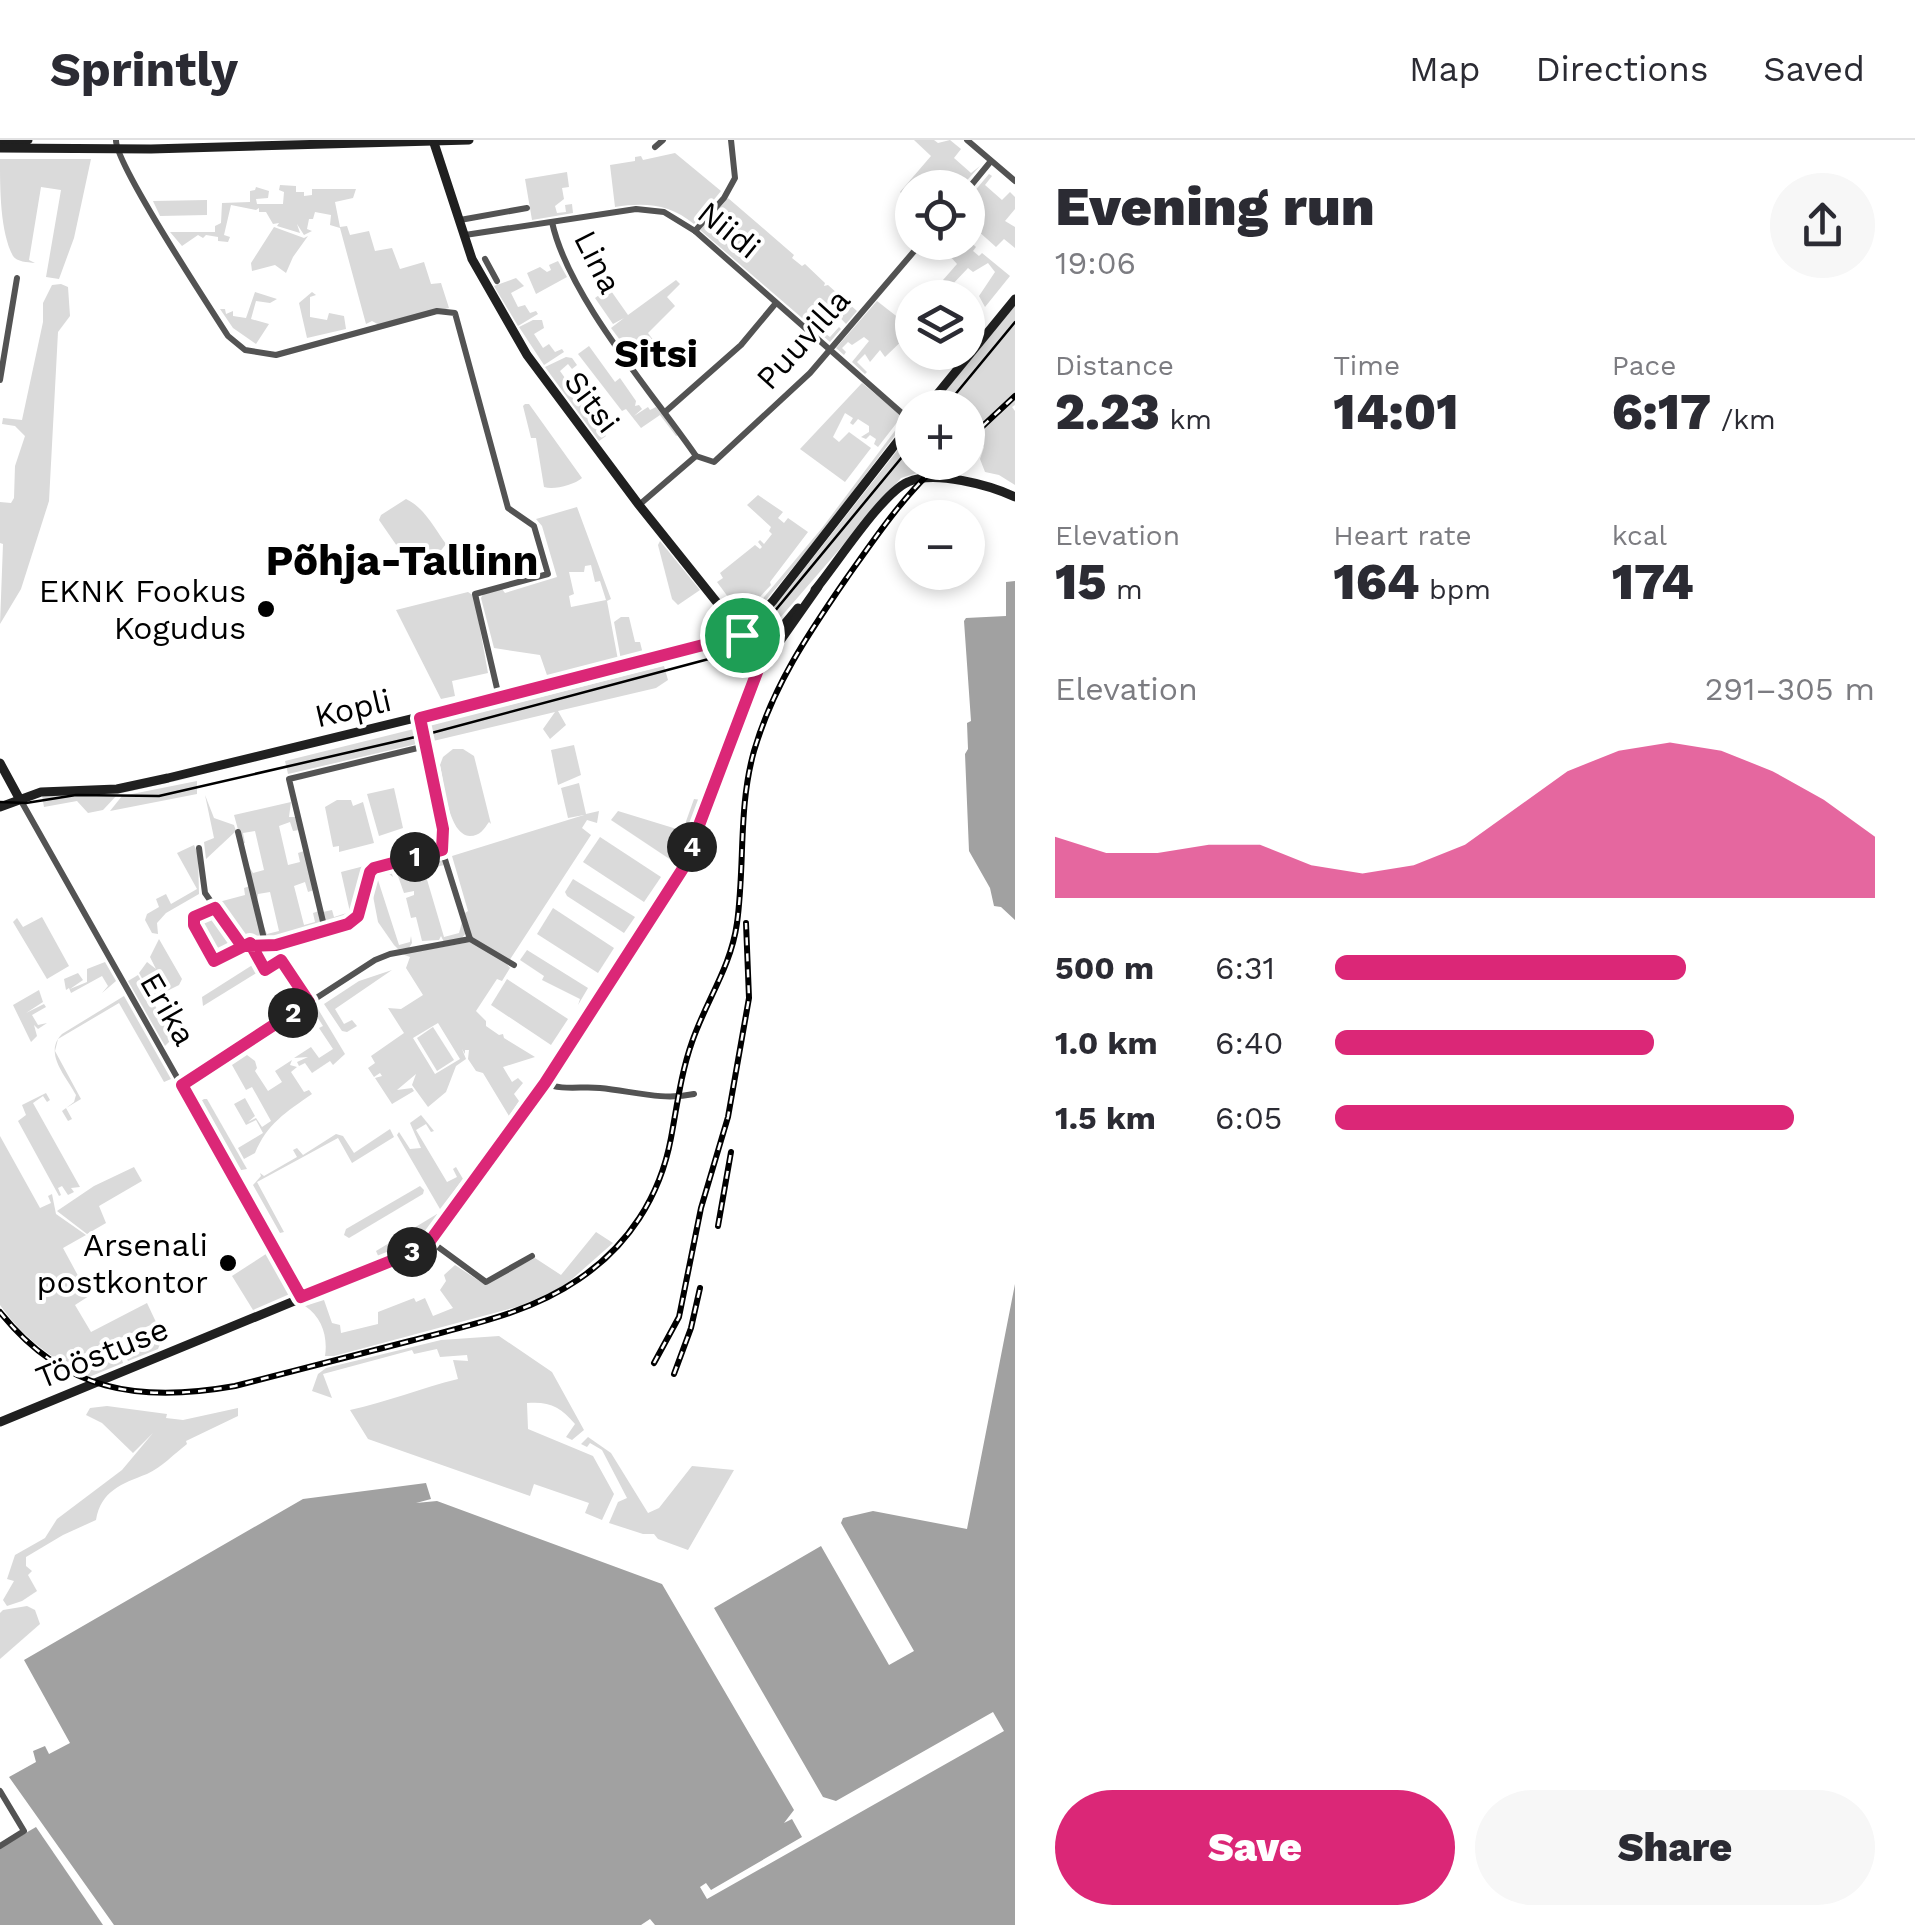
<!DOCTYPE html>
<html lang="en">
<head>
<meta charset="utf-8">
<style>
  body { margin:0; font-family:"Work Sans",sans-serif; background:#f7f7f7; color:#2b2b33; height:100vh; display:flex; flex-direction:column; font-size:38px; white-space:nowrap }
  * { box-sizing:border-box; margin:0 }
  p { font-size:32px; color:#7c7c81 }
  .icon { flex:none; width:55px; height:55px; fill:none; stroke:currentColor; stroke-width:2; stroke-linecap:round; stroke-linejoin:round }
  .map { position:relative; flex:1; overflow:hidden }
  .details { display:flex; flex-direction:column; background:#fff; width:900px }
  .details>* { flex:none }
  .buttons { position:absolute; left:895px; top:30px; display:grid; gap:20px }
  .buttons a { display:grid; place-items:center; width:90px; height:90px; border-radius:50%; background:#fff; box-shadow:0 5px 15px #0003; font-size:50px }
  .pin { position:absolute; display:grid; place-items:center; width:85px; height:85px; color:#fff; margin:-42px; border:5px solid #fff; border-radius:50%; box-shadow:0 2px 10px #0007 }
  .km { position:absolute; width:50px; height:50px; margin:-25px; border-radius:50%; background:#222; color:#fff; font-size:28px; line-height:50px; text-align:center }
  .round { display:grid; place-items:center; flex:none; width:105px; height:105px; border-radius:52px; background:#f7f7f7 }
  .overview { display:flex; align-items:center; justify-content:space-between; height:170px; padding:0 40px }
  h1 { font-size:55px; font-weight:800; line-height:75px }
  .stats { display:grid; grid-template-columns:repeat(3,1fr); gap:15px; height:170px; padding:10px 40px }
  .stats div { display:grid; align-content:center }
  .stats b { font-size:50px; font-weight:800 }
  .stats small { font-size:28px; font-weight:400 }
  .stats p { font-size:28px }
  .chart { height:280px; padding:20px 40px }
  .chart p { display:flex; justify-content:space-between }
  .chart svg { width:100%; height:180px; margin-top:10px; fill:#db2777; opacity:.7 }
  .button { display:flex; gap:20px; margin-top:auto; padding:20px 40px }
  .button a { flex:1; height:115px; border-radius:60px; background:#db2777; color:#fff; font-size:40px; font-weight:800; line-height:115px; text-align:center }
  .button a+a { background:#f7f7f7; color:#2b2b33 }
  ul { padding:0 40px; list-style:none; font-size:32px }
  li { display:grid; grid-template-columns:160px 120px 1fr; align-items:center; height:75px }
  li i { height:25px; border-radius:12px; background:#db2777 }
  header { display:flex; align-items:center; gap:60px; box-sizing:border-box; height:140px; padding:0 50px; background:#fff; border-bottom:2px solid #e1e1e2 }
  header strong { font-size:48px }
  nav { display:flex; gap:55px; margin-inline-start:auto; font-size:35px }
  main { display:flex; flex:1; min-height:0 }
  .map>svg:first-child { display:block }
  .green { fill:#dadada; fill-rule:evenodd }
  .water { fill:#a1a1a1 }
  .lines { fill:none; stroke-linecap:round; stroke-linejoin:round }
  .street { stroke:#535353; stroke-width:6 }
  .secondary { stroke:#202020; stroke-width:9 }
  .tram { stroke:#000; stroke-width:2.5 }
  .rail-casing { stroke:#000; stroke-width:6 }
  .rail { stroke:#fff; stroke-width:2.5; stroke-dasharray:8; stroke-linecap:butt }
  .route-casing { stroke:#fff; stroke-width:20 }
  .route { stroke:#db2777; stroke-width:12 }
  .poi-dot { fill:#000; stroke:#fff; stroke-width:4 }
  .labels { text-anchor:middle; stroke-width:8; stroke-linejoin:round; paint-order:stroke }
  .street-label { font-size:32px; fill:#000; stroke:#fff }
  .poi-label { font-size:32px; fill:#000; stroke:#fff; text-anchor:end }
  .quarter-label { font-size:38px; font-weight:bold; fill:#000; stroke:#fff }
  .district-label { font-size:42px; font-weight:bold; fill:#000; stroke:#fff }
</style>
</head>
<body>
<header>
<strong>Sprintly</strong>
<nav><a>Map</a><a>Directions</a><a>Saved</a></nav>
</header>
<main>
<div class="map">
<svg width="1015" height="1785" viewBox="0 0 1015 1785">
  <rect width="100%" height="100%" fill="#fff"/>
  <g class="green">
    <polygon points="914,0 934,0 938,3 950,0 961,9 954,18 971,33 980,26 961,47 947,47 936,38 927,47 910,46 903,55 900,52 931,16"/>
    <path d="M675,13L721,51L694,84C670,64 645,62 615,67L610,25L635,21V17L641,16L643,20Z"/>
    <path d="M0,19H91L74,98L59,139L46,137L61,50L41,47L29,120L35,123C27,122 17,122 13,116C0,92 0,48 0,19Z"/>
    <polygon points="567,32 569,47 562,48 564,59 555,66 557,73 566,72 565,65 572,64 573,73 532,80 525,39"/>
    <polygon points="989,34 992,36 985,45 1002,60 1010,52 1015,57 1015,69 1005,81 1015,87 1015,108 1004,99 996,107 977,90 984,81 968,66 968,59"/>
    <polygon points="280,45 296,46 296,52 304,52 304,56 312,55 312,49 356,49 353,58 335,62 340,87 347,86 350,95 369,91 375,111 392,108 400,129 424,122 431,144 441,143 449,168 381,186 372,181 366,184 340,88 330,85 331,75 315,72 313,79 309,79 307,89 312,91 304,95 297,84 300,93 277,86 279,83 273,84 266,72 259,72 259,68 256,70 231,65 224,95 230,97 228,102 218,101 218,97 206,95 203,98 198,95 182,106 170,92 215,92 215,86 221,83 222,63 250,62 250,51 255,50 256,47 269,51 268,58 256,59 257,64 283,64 284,52 279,50"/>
    <polygon points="728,58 794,115 792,118 802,126 805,124 825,143 824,146 828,145 857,171 846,184 831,168 825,176 832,181 823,192 830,197 839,187 841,189 830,202 700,90"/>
    <polygon points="207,60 207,75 160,76 153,61"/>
    <polygon points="274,87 304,98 308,96 293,117 286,133 275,125 252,131 251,123"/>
    <polygon points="968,100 976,107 973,111 979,116 982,113 1010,136 985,167 979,156 995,132 988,123 973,132 968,128 950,147 943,140 957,124 950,116"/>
    <polygon points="558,121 567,137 536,154 527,133 540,127 547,132 551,130 549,125"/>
    <polygon points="516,138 524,146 511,153 518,167 525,165 530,173 536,171 538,174 518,186 494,146"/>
    <polygon points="676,140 680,144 667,157 675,166 648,193 657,205 635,220 611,188 624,178 613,184 595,158 609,148 628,175"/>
    <polygon points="61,144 68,147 70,176 58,192 49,361 21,449 0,484 3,404 0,403 0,362 11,363 14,358 15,326 25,296 15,286 2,284 3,278 22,280 43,182 43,163 52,145"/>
    <polygon points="255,152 277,159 270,163 256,161 251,179 269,184 256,204 233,188 220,169 225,169 226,174 233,171 233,176 246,178"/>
    <polygon points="312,152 316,155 310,157 310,177 327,180 329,173 344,176 346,189 307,198 299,163"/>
    <polygon points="877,161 909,186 912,183 912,191 885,217 880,210 870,222 865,214 857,222 867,232 865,234 852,222 869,201 864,197 852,205 848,202 842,208 846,212 844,215 836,208"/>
    <polygon points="1015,166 1015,265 1012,267 1015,271 1015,345 999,335 985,332 980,319 984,307 981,304 965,329 920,332 901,338 767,493 759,486 912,292 912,322 968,322 968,268 932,267"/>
    <polygon points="533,180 542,180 544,188 534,194 543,208 549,204 555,212 562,209 564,212 544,225 519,187"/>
    <polygon points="589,206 615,242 620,238 636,261 635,266 639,265 642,269 634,276 648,267 650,270 656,267 678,295 676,296 660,275 641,288 626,269 622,271 578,214"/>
    <polygon points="566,217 572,218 577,225 572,229 568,224 560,231 606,296 599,301 545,227"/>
    <polygon points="862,243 902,276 878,307 874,304 876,299 870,295 866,299 861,297 869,292 869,286 858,279 853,285 850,283 853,278 845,273 833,297 839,302 849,292 871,308 845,342 800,309"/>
    <path d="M525,264H529L582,338C574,345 554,350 544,347L536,298H531L523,266Z"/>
    <polygon points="903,280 905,282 824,390 752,477 749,475 822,388"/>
    <polygon points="758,355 783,372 778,378 784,383 788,378 808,392 770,442 771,445 739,479 730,468 731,461 717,442 723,438 720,433 755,405 760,409 762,407 758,402 760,400 764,404 772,394 769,391 771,387 747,365"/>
    <path d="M406,359C424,367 435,389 446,404L439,413L408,422L379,380L381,375Z"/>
    <path d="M577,367L611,459L607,461L618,520L548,538L540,515L494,508L481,458L483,454L502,449L505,453L557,437L542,386L536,379ZM591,425L595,442L600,441L606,460L571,467L569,456L574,454L569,432H584L585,426Z"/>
    <polygon points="660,401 700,450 678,465 672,459 658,405"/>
    <polygon points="468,452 474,456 488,533 452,541 455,556 441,559 396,470"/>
    <polygon points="621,477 629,477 635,502 640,502 643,514 621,520 614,482"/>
    <polygon points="664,526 668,540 656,548 558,571 566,585 550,599 543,589 555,572 429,602 430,585"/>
    <polygon points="418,588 421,603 288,634 285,621"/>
    <polygon points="574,605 581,635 558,645 551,610"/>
    <path d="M453,609H463L474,616L491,684L489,682C484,689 480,696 470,696C448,695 444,642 440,625L443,617Z"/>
    <polygon points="194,637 118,654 103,670 88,673 77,661 44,667 42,656 128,650"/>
    <polygon points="197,641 197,654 110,671 122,656"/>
    <path d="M579,643L586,674L599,671L597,683L587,680L582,688L591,695L507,824L510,828L502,841L497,839L476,871L486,881V886L499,895L503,894L504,898L535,917L503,927L512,942L518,938L523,943L514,954L519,961L509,976L483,933L476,931L468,919L469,910H465V914L462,909L466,919L456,926L446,952L428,967L412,945L416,934L397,950L412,948L414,951L392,964L375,938L382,936L380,933L374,937L368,928L375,923L371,916L404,893L388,868L401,869L423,855L406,828L410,817L402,814L471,802L465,773L468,771L452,716L584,675L568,678L561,648ZM438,883L460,919L435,934L413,898Z"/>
    <polygon points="394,648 403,688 379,696 367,654"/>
    <polygon points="205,655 214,678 234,685 236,691 206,719 204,702 214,698"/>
    <polygon points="694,659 701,660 690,690 671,720 611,680 618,671 680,690 684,687"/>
    <polygon points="337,660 351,660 353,666 363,662 374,703 339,712 339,706 333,707 325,667"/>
    <polygon points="291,662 289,677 295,677 299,690 293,691 290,682 279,686 288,725 300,722 298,713 304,711 314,750 308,752 305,742 294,746 304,785 315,782 313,773 319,771 322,786 272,802 266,798 263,785 267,794 279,791 270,752 258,754 257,763 248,725 253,733 264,730 255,691 243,693 245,703 242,704 234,675"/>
    <polygon points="600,697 661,737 644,762 583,722"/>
    <polygon points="194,705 198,714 199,754 166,773 157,783 158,794 152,793 145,780 147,774 159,767 156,759 166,754 171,764 197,749 177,713"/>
    <polygon points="441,714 444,725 436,727 434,722 423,726 444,797 459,793 462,782 466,793 461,799 444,802 441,796 439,800 422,801 416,777 411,778 406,758 414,755 414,751 404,753 394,725 401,723 404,734 407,733 405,722"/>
    <polygon points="380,719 383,721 374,726 354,779 326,784 323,772 332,770 334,777 350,772 341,732 380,722"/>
    <polygon points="389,726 393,737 388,733 377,737 399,805 410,802 411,796 412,803 409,808 398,809 394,805 378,782 369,735 375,729"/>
    <polygon points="573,739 635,777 624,793 567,756 565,752"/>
    <polygon points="250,746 262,798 259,802 246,798 215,763 245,755 244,748"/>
    <polygon points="553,768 614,808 598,833 537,794"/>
    <polygon points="209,774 233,807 217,818 199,790 200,778"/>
    <polygon points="42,777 69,826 47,839 13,782 17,778 23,787"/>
    <polygon points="159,799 182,839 179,845 153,858 139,833 147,822 156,829 150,817"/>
    <polygon points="527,810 588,848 578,865 580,859 542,840 544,836 520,820"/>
    <polygon points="105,822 116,841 102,853 108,846 102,836 71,853 69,848 66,850 64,839 78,833 83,840 70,849 87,842 87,829"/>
    <polygon points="257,822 258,832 203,866 202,857"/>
    <polygon points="392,830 335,869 344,884 352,880 357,886 347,892 342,891 324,864 359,841"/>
    <polygon points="138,835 173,898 165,906 128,841"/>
    <polygon points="507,839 568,879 551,905 491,865"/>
    <polygon points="39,850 43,862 26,873 44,864 46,867 32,875 38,885 47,883 38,889 34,885 37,896 31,902 13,865"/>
    <path d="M124,856L171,939L164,942L119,863L58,899L55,911L81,959L66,968L72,979L68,981L62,971L74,962L76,955C66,936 43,913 62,894Z"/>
    <polygon points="318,869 345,914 333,925 330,921 312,933 305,923 299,926 297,922 308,917 294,918 311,907 319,918 333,909 319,888 323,886 314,872"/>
    <polygon points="433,887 454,920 437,931 417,898"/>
    <path d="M247,915L255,921L257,928L255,931L268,951L282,942L275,931L292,920L290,925L297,927L291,932L304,952L309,950L312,954C286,972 267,984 255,1013L244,1019L238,1008L263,993L256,980L246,985L234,964L245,958L255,976L248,982L256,978L262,987L271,981L252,947L246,950L232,925Z"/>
    <polygon points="46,953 50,960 47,962 43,956 33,963 80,1047 71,1048 74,1052 68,1055 62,1046 58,1048 61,1055 59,1056 18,981 26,975 22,965"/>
    <polygon points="204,959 207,959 247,1029 236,1031 198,963"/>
    <polygon points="421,975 434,991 431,992 426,984 416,990 447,1042 457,1037 453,1029 456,1027 463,1039 440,1069 397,995 399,992 410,1009 421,1008 410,983"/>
    <polygon points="390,989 394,997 352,1023 338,998 257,1042 284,1092 280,1093 253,1045 261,1036 260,1033 264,1036 297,1017 293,1010 297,1008 303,1015 336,994 343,996 354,1013"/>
    <path d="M0,996L40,1068L51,1063L48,1056L52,1054L56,1074L86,1095L63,1108L89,1156L75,1165L91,1192L147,1163L163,1197L158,1209L128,1221L123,1211L157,1197L153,1184L69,1220L80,1229L120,1213L123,1223L89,1237C53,1220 23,1198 0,1165Z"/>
    <polygon points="134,1027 142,1041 99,1066 106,1083 87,1094 57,1071 94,1046"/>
    <polygon points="420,1046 424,1050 423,1054 349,1098 344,1095 346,1089"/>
    <polygon points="437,1074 441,1077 422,1100 380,1120 376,1111"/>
    <path d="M596,1092L613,1103L563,1147L520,1166L334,1216H325C328,1197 322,1177 305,1166L324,1160L332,1183L340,1185L341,1193L378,1184V1172L414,1158L416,1162L425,1158L433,1176L453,1168L440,1150L446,1141L444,1135L455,1125L484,1144L535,1118L561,1135Z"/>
    <polygon points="269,1112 292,1153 253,1170 232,1136"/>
    <path d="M499,1196L552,1232L584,1290L572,1300L566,1297L575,1284C561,1267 549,1261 527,1263L528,1289L593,1316L614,1354L602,1380L585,1373L589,1363L534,1344L530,1356L368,1299L350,1270C387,1262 421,1248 458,1239L453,1220L468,1221L467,1215L440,1217L437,1209L414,1214L412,1210L323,1234L332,1258L312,1251L318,1234L326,1228L441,1200Z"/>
    <path d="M107,1266L167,1274L166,1278L183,1280L238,1268V1276L186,1301L187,1304C175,1313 161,1328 147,1334C121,1344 101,1351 96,1380L63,1395L26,1417V1426L32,1431L28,1435L37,1451L22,1461L7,1466L3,1460L14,1441L7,1439L15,1415L45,1398L57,1379L122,1330L153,1293L133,1313L102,1283L86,1275L90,1268Z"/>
    <polygon points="588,1297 611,1313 648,1373 659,1368 692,1326 734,1330 688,1410 658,1399 654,1394 643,1394 609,1383 618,1362 627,1358 602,1310 590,1303 587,1307 581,1304"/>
    <polygon points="27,1466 35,1470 40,1484 0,1519 0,1473 3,1470"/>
  </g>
  <g class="water">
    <polygon points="1015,441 1015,780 1001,767 994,766 990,748 969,711 965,614 968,609 967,583 971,581 964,481 966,478 1006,476 1006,442"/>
    <polygon points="1015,1144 1015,1785 655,1785 650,1779 641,1785 114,1785 9,1637 36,1622 33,1611 45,1606 49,1614 70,1603 24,1520 303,1359 426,1343 431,1359 416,1363 437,1361 662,1444 794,1670 784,1683 792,1679 802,1697 711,1750 706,1743 700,1747 707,1759 1004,1591 993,1572 836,1661 823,1657 714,1468 821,1406 889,1525 914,1511 841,1383 843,1378 873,1371 967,1389"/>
    <polygon points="36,1687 103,1785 0,1785 0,1708"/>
  </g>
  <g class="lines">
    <g class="street">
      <path d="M116,0C115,24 209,166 228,196L245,210L276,215L437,171L455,173L508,368L534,386L548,434L475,454L499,557"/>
      <polyline points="967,0 1015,41"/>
      <polyline points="655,7 663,0"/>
      <polyline points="968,49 991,21"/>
      <polyline points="460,80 527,68"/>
      <path d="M552,82C568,156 651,251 696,316L714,322L810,233L922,102"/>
      <polyline points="695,91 724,58 735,38 731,0"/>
      <polyline points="465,95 636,69 664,72 695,91 912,282"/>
      <polyline points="485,119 497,141"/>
      <polyline points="0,240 17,138"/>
      <polyline points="665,272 741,205 776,163"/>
      <polyline points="639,365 696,316"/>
      <polyline points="420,577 443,689 442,710 470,799"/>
      <polyline points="20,659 301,1157"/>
      <polyline points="238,692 265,803"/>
      <polyline points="199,708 205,753 242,806 277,805 348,784 358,776 369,732 375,727 442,710"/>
      <polyline points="215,769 194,777 194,785 214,821 242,806"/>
      <polyline points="325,790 289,639 426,606"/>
      <polyline points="470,799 514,825"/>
      <polyline points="251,804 265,830 281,820"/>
      <polyline points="277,805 281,820 309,862"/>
      <path d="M545,943C561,951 582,946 600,948C632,951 662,961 694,954"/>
      <polyline points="182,945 375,820 390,814 470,799"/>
      <polyline points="430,1101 486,1142 532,1116"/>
      <polyline points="0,1651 24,1691 0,1706"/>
    </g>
    <g class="secondary">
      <polyline points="0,1 28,0"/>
      <polyline points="434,3 472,119 527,215 639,365 739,490 749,507 762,519"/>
      <polyline points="0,8 151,9 469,0"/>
      <polyline points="926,268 1015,159"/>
      <path d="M815,450C836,425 882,353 908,342C934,330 990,345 1015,357"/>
      <polyline points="758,516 798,468"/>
      <polyline points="0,623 19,658"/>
      <polyline points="0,667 41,652 117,649 168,638 563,542 742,495 773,461 912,283"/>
      <polyline points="0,1282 406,1115 430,1101 545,943 682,730 762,519 773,511 818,447"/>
    </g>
    <g class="tram">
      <polyline points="944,268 1015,182"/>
      <polyline points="0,662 26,663 76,655 159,656 424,595 720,516 760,489 912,305"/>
    </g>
    <g class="rail-casing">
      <g id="rail">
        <polyline points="971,297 1015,256"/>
        <polyline points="718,1086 731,1012"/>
        <path d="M0,1172C64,1252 139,1263 235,1246C293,1231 351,1216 410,1201C469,1185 528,1174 579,1139C628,1106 660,1057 671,998C677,966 681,933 692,902C706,861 731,827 737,783C745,725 738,668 754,611C773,546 808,494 846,439C875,398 903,356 941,322"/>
        <polyline points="654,1223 679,1177 701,1068 728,977 749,858 746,783"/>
        <polyline points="674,1234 691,1188 700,1148"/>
      </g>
    </g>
    <use href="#rail" class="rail"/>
  </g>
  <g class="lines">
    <g class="route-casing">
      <polyline id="route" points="742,495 420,578 443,689 442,710 374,728 370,732 358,776 348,784 276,805 242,806 215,768 194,777 194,785 214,821 250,803 265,830 281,820 309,862 182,945 301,1157 406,1115 430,1101 545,943 682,730 762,519 748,507 742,495"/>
    </g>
    <use href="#route" class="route"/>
  </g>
  <g class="poi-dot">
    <circle cx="266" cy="469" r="10"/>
    <circle cx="228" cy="1123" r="10"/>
  </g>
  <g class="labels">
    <g class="street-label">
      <text transform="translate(729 90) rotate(39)" y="11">Niidi</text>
      <text transform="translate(598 122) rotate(63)" y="11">Lina</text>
      <text transform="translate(803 199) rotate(-48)" y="11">Puuvilla</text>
      <text transform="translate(592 262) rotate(53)" y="11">Sitsi</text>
      <text transform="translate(353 568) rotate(-13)" y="11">Kopli</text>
      <text transform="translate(168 869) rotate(60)" y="11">Erika</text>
      <text transform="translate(102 1213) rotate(-22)" y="11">Tööstuse</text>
    </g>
    <g class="poi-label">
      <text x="246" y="462">EKNK Fookus<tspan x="246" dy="37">Kogudus</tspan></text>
      <text x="208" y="1116">Arsenali<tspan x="208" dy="37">postkontor</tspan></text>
    </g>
    <g class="quarter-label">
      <text x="656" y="227">Sitsi</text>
    </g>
    <g class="district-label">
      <text x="402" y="435">Põhja-Tallinn</text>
    </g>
  </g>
</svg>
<div class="buttons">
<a><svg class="icon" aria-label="locate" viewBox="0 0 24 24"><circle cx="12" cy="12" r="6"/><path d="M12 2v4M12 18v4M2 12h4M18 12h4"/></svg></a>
<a><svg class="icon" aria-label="layers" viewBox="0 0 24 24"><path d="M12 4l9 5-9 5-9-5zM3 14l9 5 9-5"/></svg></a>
<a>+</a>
<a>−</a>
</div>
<div class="pin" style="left:742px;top:495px;background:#1e9e55"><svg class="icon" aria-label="arrive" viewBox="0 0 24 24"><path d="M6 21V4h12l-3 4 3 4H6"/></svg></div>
<b class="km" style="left:415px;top:717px">1</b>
<b class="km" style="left:293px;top:873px">2</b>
<b class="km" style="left:412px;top:1112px">3</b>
<b class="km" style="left:692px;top:707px">4</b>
</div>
<section class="details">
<div class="overview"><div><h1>Evening run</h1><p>19:06</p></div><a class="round"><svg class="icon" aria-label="share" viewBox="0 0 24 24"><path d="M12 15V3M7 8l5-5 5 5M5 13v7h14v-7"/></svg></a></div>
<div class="stats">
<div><p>Distance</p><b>2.23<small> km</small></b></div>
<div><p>Time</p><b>14:01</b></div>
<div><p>Pace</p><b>6:17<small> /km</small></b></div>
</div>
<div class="stats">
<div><p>Elevation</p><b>15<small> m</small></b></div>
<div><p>Heart rate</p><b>164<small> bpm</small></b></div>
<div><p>kcal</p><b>174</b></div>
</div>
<div class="chart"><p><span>Elevation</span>291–305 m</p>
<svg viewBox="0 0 160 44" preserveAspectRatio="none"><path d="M0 44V29L10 33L20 33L30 31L40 31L50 36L60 38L70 36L80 31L90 22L100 13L110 8L120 6L130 8L140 13L150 20L160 29V44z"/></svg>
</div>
<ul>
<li><b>500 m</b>6:31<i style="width:65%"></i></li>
<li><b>1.0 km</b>6:40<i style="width:59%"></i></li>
<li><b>1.5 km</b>6:05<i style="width:85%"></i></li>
</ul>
<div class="button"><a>Save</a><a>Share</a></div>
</section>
</main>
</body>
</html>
